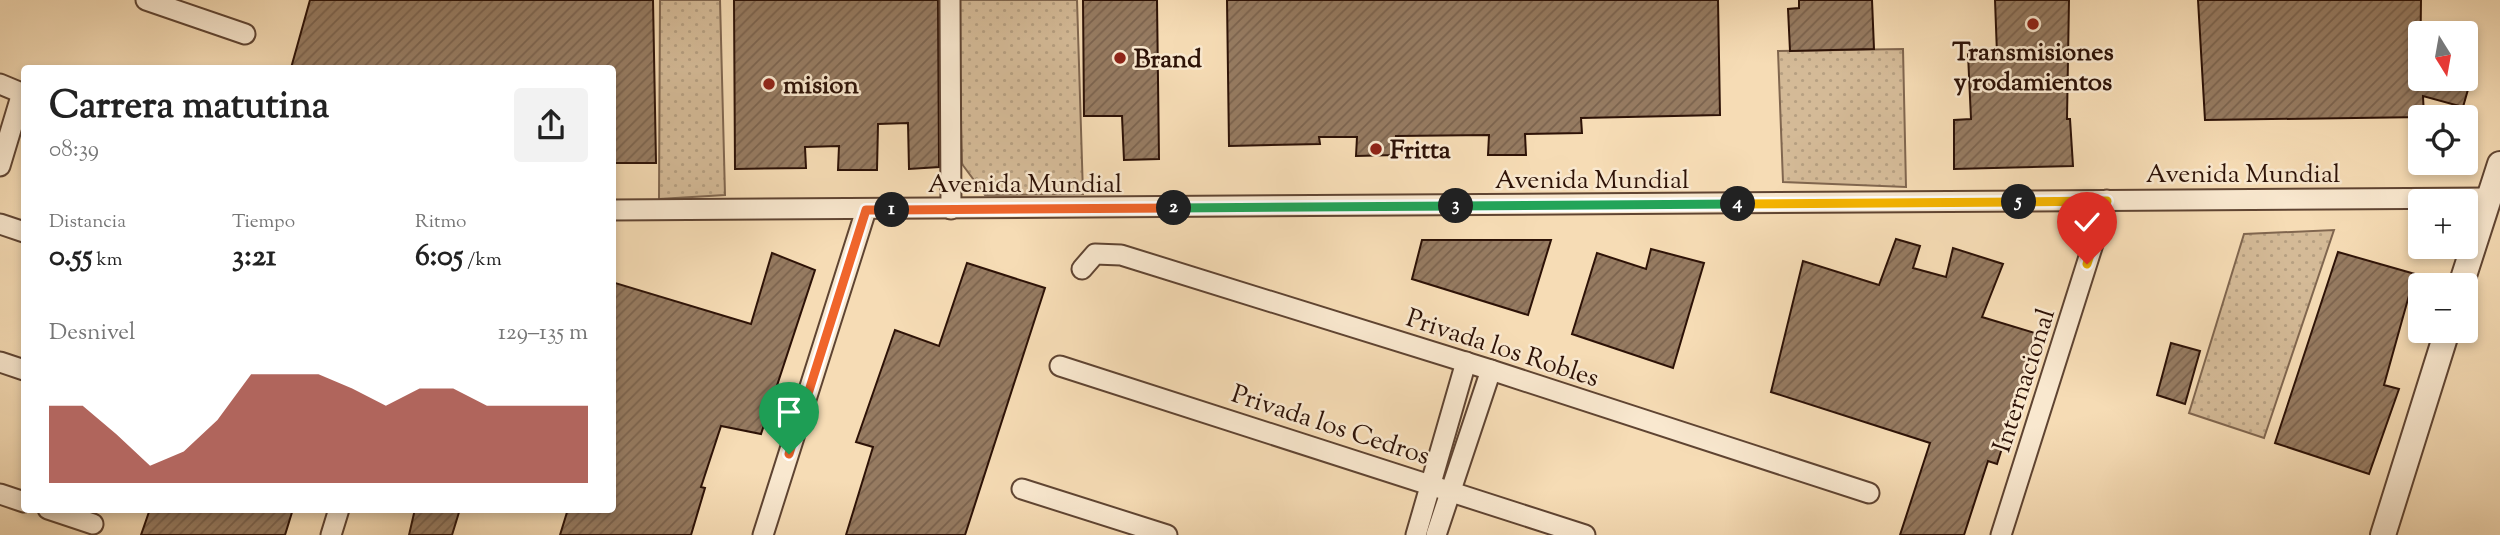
<!DOCTYPE html>
<html lang="es">
<head>
<meta charset="utf-8">
<style>
  body { margin:0; font-family:"Sorts Mill Goudy",serif; background:#f2f2f2; color:#222; height:100vh; display:flex; flex-direction:column; font-size:26px; white-space:nowrap }
  * { box-sizing:border-box; margin:0 }
  p { font-size:23px; color:#767676 }
  .icon { flex:none; width:38px; height:38px; fill:none; stroke:currentColor; stroke-width:2; stroke-linecap:round; stroke-linejoin:round }
  .map { position:relative; flex:1; overflow:hidden }
  .side { position:absolute; left:21px; top:65px; width:595px; height:448px; display:flex; flex-direction:column; background:#fff; border-radius:7px; box-shadow:0 4px 10px #0003 }
  .side>* { flex:none }
  .needle { width:46px; rotate:169deg }
  .tools { position:absolute; left:2408px; top:21px; display:grid; gap:14px }
  .tools a { display:grid; place-items:center; width:70px; height:70px; border-radius:7px; background:#fff; box-shadow:0 4px 10px #0003; font-size:35px }
  .pin { position:absolute; display:grid; place-items:center; width:60px; height:60px; color:#fff; margin:-72px -30px; border-radius:50% 50% 50% 0; rotate:-45deg; box-shadow:0 0 7px #0007 }
  .pin .icon { rotate:45deg }
  .km { position:absolute; width:35px; height:35px; margin:-18px; border-radius:50%; background:#222; color:#fff; font-size:19px; line-height:35px; text-align:center }
  .round { display:grid; place-items:center; flex:none; width:74px; height:74px; border-radius:7px; background:#f2f2f2 }
  .summary { display:flex; align-items:center; justify-content:space-between; height:119px; padding:0 28px }
  h1 { font-size:38px; font-weight:700; line-height:52px }
  .stats { display:grid; grid-template-columns:repeat(3,1fr); gap:10px; height:119px; padding:7px 28px }
  .stats div { display:grid; align-content:center }
  .stats b { font-size:30px; font-weight:700 }
  .stats small { font-size:19px; font-weight:400 }
  .stats p { font-size:19px }
  .chart { height:196px; padding:14px 28px }
  .chart p { display:flex; justify-content:space-between }
  .chart svg { width:100%; height:126px; margin-top:7px; fill:#8f2418; opacity:.7 }
  .map>svg:first-child { display:block }
  .grass { fill:url(#grass-dots); stroke:#80664f; stroke-width:2 }
  .building { fill:url(#building-hatch); stroke:#2d1207; stroke-width:2 }
  .lines { fill:none; stroke-linecap:round; stroke-linejoin:round }
  .minor-casing { stroke:#5f4432; stroke-width:23 }
  .tertiary-casing { stroke:#5f4432; stroke-width:28 }
  .minor { stroke:#f9e8cf; stroke-width:19 }
  .tertiary { stroke:#f9e8cf; stroke-width:24 }
  .split-1-casing { stroke:#fff; stroke-width:14 }
  .split-2-casing { stroke:#fff; stroke-width:14 }
  .split-3-casing { stroke:#fff; stroke-width:14 }
  .split-4-casing { stroke:#fff; stroke-width:14 }
  .split-5-casing { stroke:#fff; stroke-width:14 }
  .split-6-casing { stroke:#fff; stroke-width:14 }
  .split-1 { stroke:#f0652b; stroke-width:9 }
  .split-2 { stroke:#f0652b; stroke-width:9 }
  .split-3 { stroke:#22a559; stroke-width:9 }
  .split-4 { stroke:#22a559; stroke-width:9 }
  .split-5 { stroke:#f5b400; stroke-width:9 }
  .split-6 { stroke:#f5b400; stroke-width:9 }
  .poi-dot { fill:#8f2418; stroke:#f9e8cf; stroke-width:2.5 }
  .labels { text-anchor:middle; stroke-width:5; stroke-linejoin:round; paint-order:stroke }
  .poi-label { font-size:26px; font-weight:bold; fill:#2d1207; stroke:#f9e8cf; text-anchor:start }
  .street-label { font-size:26px; fill:#2d1207; stroke:#f9e8cf }
</style>
</head>
<body>
<div class="map">
<svg width="2500" height="535" viewBox="0 0 2500 535">
  <defs>
    <pattern id="grass-dots" width="8" height="8" patternUnits="userSpaceOnUse" patternTransform="scale(1.75)"><rect width="8" height="8" fill="#d4ba97"/><path d="M2 2h.1M6 6h.1" fill="none" stroke="#b69f81" stroke-width="1.8" stroke-linecap="round"/></pattern>
    <pattern id="building-hatch" width="6" height="6" patternUnits="userSpaceOnUse" patternTransform="scale(1.75)"><rect width="6" height="6" fill="#967b61"/><path d="M-1 1l2-2M0 6l6-6M5 7l2-2" fill="none" stroke="#7b634e"/></pattern>
  </defs>
  <rect width="100%" height="100%" fill="#f6dcb5"/>
  <filter id="stains"><feTurbulence type="fractalNoise" baseFrequency=".00286" numOctaves="4"/><feColorMatrix values="0 0 0 0 .2 0 0 0 0 .09 0 0 0 0 .02 0 0 0 .5 -.17"/></filter>
  <radialGradient id="worn" r=".72"><stop offset=".6" stop-color="#630" stop-opacity="0"/><stop offset="1" stop-color="#630" stop-opacity=".3"/></radialGradient>
  <g class="grass">
    <polygon points="660,0 720,0 725,195 659,199"/>
    <polygon points="958,0 1077,0 1083,194 985,195 962,164"/>
    <polygon points="1903,49 1906,187 1783,182 1778,51"/>
    <polygon points="2334,230 2264,438 2189,413 2244,234"/>
  </g>
  <g class="building">
    <polygon points="310,0 653,0 656,163 612,163 612,68 291,68"/>
    <polygon points="734,0 938,0 939,167 909,169 908,123 878,124 877,170 838,170 839,146 805,147 806,168 735,169"/>
    <polygon points="1083,0 1157,0 1159,159 1124,160 1122,116 1084,116"/>
    <polygon points="1227,0 1718,0 1720,115 1581,118 1582,133 1525,134 1526,155 1488,155 1489,135 1396,136 1396,155 1356,156 1357,137 1319,137 1320,144 1229,146"/>
    <polygon points="1799,0 1872,0 1874,49 1790,51 1788,9 1799,8"/>
    <polygon points="1995,0 2069,0 2067,119 2070,119 2073,166 1954,169 1954,120 1971,119 1968,54 1997,54"/>
    <polygon points="2198,0 2421,0 2420,79 2471,79 2463,107 2423,96 2424,117 2205,120"/>
    <polygon points="1896,239 1920,246 1913,268 1946,277 1953,248 2003,264 1982,317 2038,334 1997,464 1988,461 1964,535 1900,535 1930,443 1771,392 1803,261 1879,285"/>
    <polygon points="1422,240 1551,240 1528,315 1412,279"/>
    <polygon points="1651,249 1704,263 1673,368 1572,334 1597,253 1646,269"/>
    <polygon points="2338,252 2415,274 2384,385 2399,389 2369,474 2275,443"/>
    <polygon points="772,253 815,270 761,434 721,426 701,487 705,488 691,535 560,535 568,509 612,509 612,282 751,324"/>
    <polygon points="967,263 1045,288 965,535 846,535 873,447 856,442 895,330 939,346"/>
    <polygon points="2171,343 2200,351 2185,404 2157,395"/>
    <polygon points="150,509 293,509 285,535 141,535"/>
    <polygon points="415,509 460,509 452,535 409,535"/>
  </g>
  <g class="lines">
    <g class="minor-casing">
      <g id="minor">
        <polyline points="146,0 245,34"/>
        <polyline points="950,0 951,209"/>
        <polyline points="0,84 24,94"/>
        <polyline points="0,166 22,93"/>
        <polyline points="612,210 2489,198"/>
        <polyline points="0,224 24,232"/>
        <polyline points="1082,269 1095,254 1121,255 1491,370 1869,493"/>
        <polyline points="0,362 24,370"/>
        <polyline points="1060,366 1585,535"/>
        <polyline points="1022,489 1167,535"/>
        <polyline points="0,494 24,502"/>
        <polyline points="48,509 93,524"/>
        <polyline points="331,535 339,509"/>
        <polyline points="763,535 866,210"/>
        <polyline points="1416,535 1466,362"/>
        <polyline points="1436,535 1491,370"/>
        <polyline points="2001,535 2107,200"/>
      </g>
    </g>
    <g class="tertiary-casing">
      <g id="tertiary">
        <polyline points="2461,285 2500,164"/>
        <polyline points="2383,535 2447,331"/>
      </g>
    </g>
    <use href="#minor" class="minor"/>
    <use href="#tertiary" class="tertiary"/>
  </g>
  <g class="lines">
    <g class="split-1-casing">
      <polyline id="split-1" points="789,454 866,210 892,210"/>
    </g>
    <g class="split-2-casing">
      <polyline id="split-2" points="892,210 1174,208"/>
    </g>
    <g class="split-3-casing">
      <polyline id="split-3" points="1174,208 1456,206"/>
    </g>
    <g class="split-4-casing">
      <polyline id="split-4" points="1456,206 1738,204"/>
    </g>
    <g class="split-5-casing">
      <polyline id="split-5" points="1738,204 2019,202"/>
    </g>
    <g class="split-6-casing">
      <polyline id="split-6" points="2019,202 2107,201 2087,264"/>
    </g>
    <use href="#split-1" class="split-1"/>
    <use href="#split-2" class="split-2"/>
    <use href="#split-3" class="split-3"/>
    <use href="#split-4" class="split-4"/>
    <use href="#split-5" class="split-5"/>
    <use href="#split-6" class="split-6"/>
  </g>
  <g class="poi-dot">
    <circle cx="2033" cy="24" r="7"/>
    <circle cx="1120" cy="58" r="7"/>
    <circle cx="769" cy="84" r="7"/>
    <circle cx="1376" cy="149" r="7"/>
  </g>
  <g class="labels">
    <g class="poi-label">
      <text x="2033" y="60" text-anchor="middle">Transmisiones<tspan x="2033" dy="30">y rodamientos</tspan></text>
      <text x="1134" y="67">Brand</text>
      <text x="783" y="93">mision</text>
      <text x="1390" y="158">Fritta</text>
    </g>
    <g class="street-label">
      <text x="2243" y="182">Avenida Mundial</text>
      <text x="1592" y="188">Avenida Mundial</text>
      <text x="1025" y="192">Avenida Mundial</text>
      <text transform="translate(1503 347) rotate(18)" y="9">Privada los Robles</text>
      <text transform="translate(2023 380) rotate(-72)" y="9">Internacional</text>
      <text transform="translate(1331 424) rotate(18)" y="9">Privada los Cedros</text>
    </g>
  </g>
  <rect width="100%" height="100%" filter="url(#stains)"/>
  <rect width="100%" height="100%" fill="url(#worn)"/>
</svg>
<div class="tools">
<a><svg class="needle" viewBox="-14 -14 28 28"><path d="M0-13l5 13h-10z" fill="#e53935"/><path d="M0 13l5-13h-10z" fill="#767676"/></svg></a>
<a><svg class="icon" aria-label="locate" viewBox="0 0 24 24"><circle cx="12" cy="12" r="6"/><path d="M12 2v4M12 18v4M2 12h4M18 12h4"/></svg></a>
<a>+</a>
<a>−</a>
</div>
<div class="pin" style="left:789px;top:454px;background:#1e9e55"><svg class="icon" aria-label="arrive" viewBox="0 0 24 24"><path d="M6 21V4h12l-3 4 3 4H6"/></svg></div>
<div class="pin" style="left:2087px;top:264px;background:#d93025"><svg class="icon" aria-label="check" viewBox="0 0 24 24"><path d="M5 12l5 5 9-10"/></svg></div>
<b class="km" style="left:892px;top:210px">1</b>
<b class="km" style="left:1174px;top:208px">2</b>
<b class="km" style="left:1456px;top:206px">3</b>
<b class="km" style="left:1738px;top:204px">4</b>
<b class="km" style="left:2019px;top:202px">5</b>
<section class="side">
<div class="summary"><div><h1>Carrera matutina</h1><p>08:39</p></div><a class="round"><svg class="icon" aria-label="share" viewBox="0 0 24 24"><path d="M12 15V3M7 8l5-5 5 5M5 13v7h14v-7"/></svg></a></div>
<div class="stats">
<div><p>Distancia</p><b>0.55<small> km</small></b></div>
<div><p>Tiempo</p><b>3:21</b></div>
<div><p>Ritmo</p><b>6:05<small> /km</small></b></div>
</div>
<div class="chart"><p><span>Desnivel</span>129–135 m</p>
<svg viewBox="0 0 160 44" preserveAspectRatio="none"><path d="M0 44V17L10 17L20 27L30 38L40 33L50 22L60 6L70 6L80 6L90 11L100 17L110 11L120 11L130 17L140 17L150 17L160 17V44z"/></svg>
</div>
</section>
</div>
</body>
</html>
